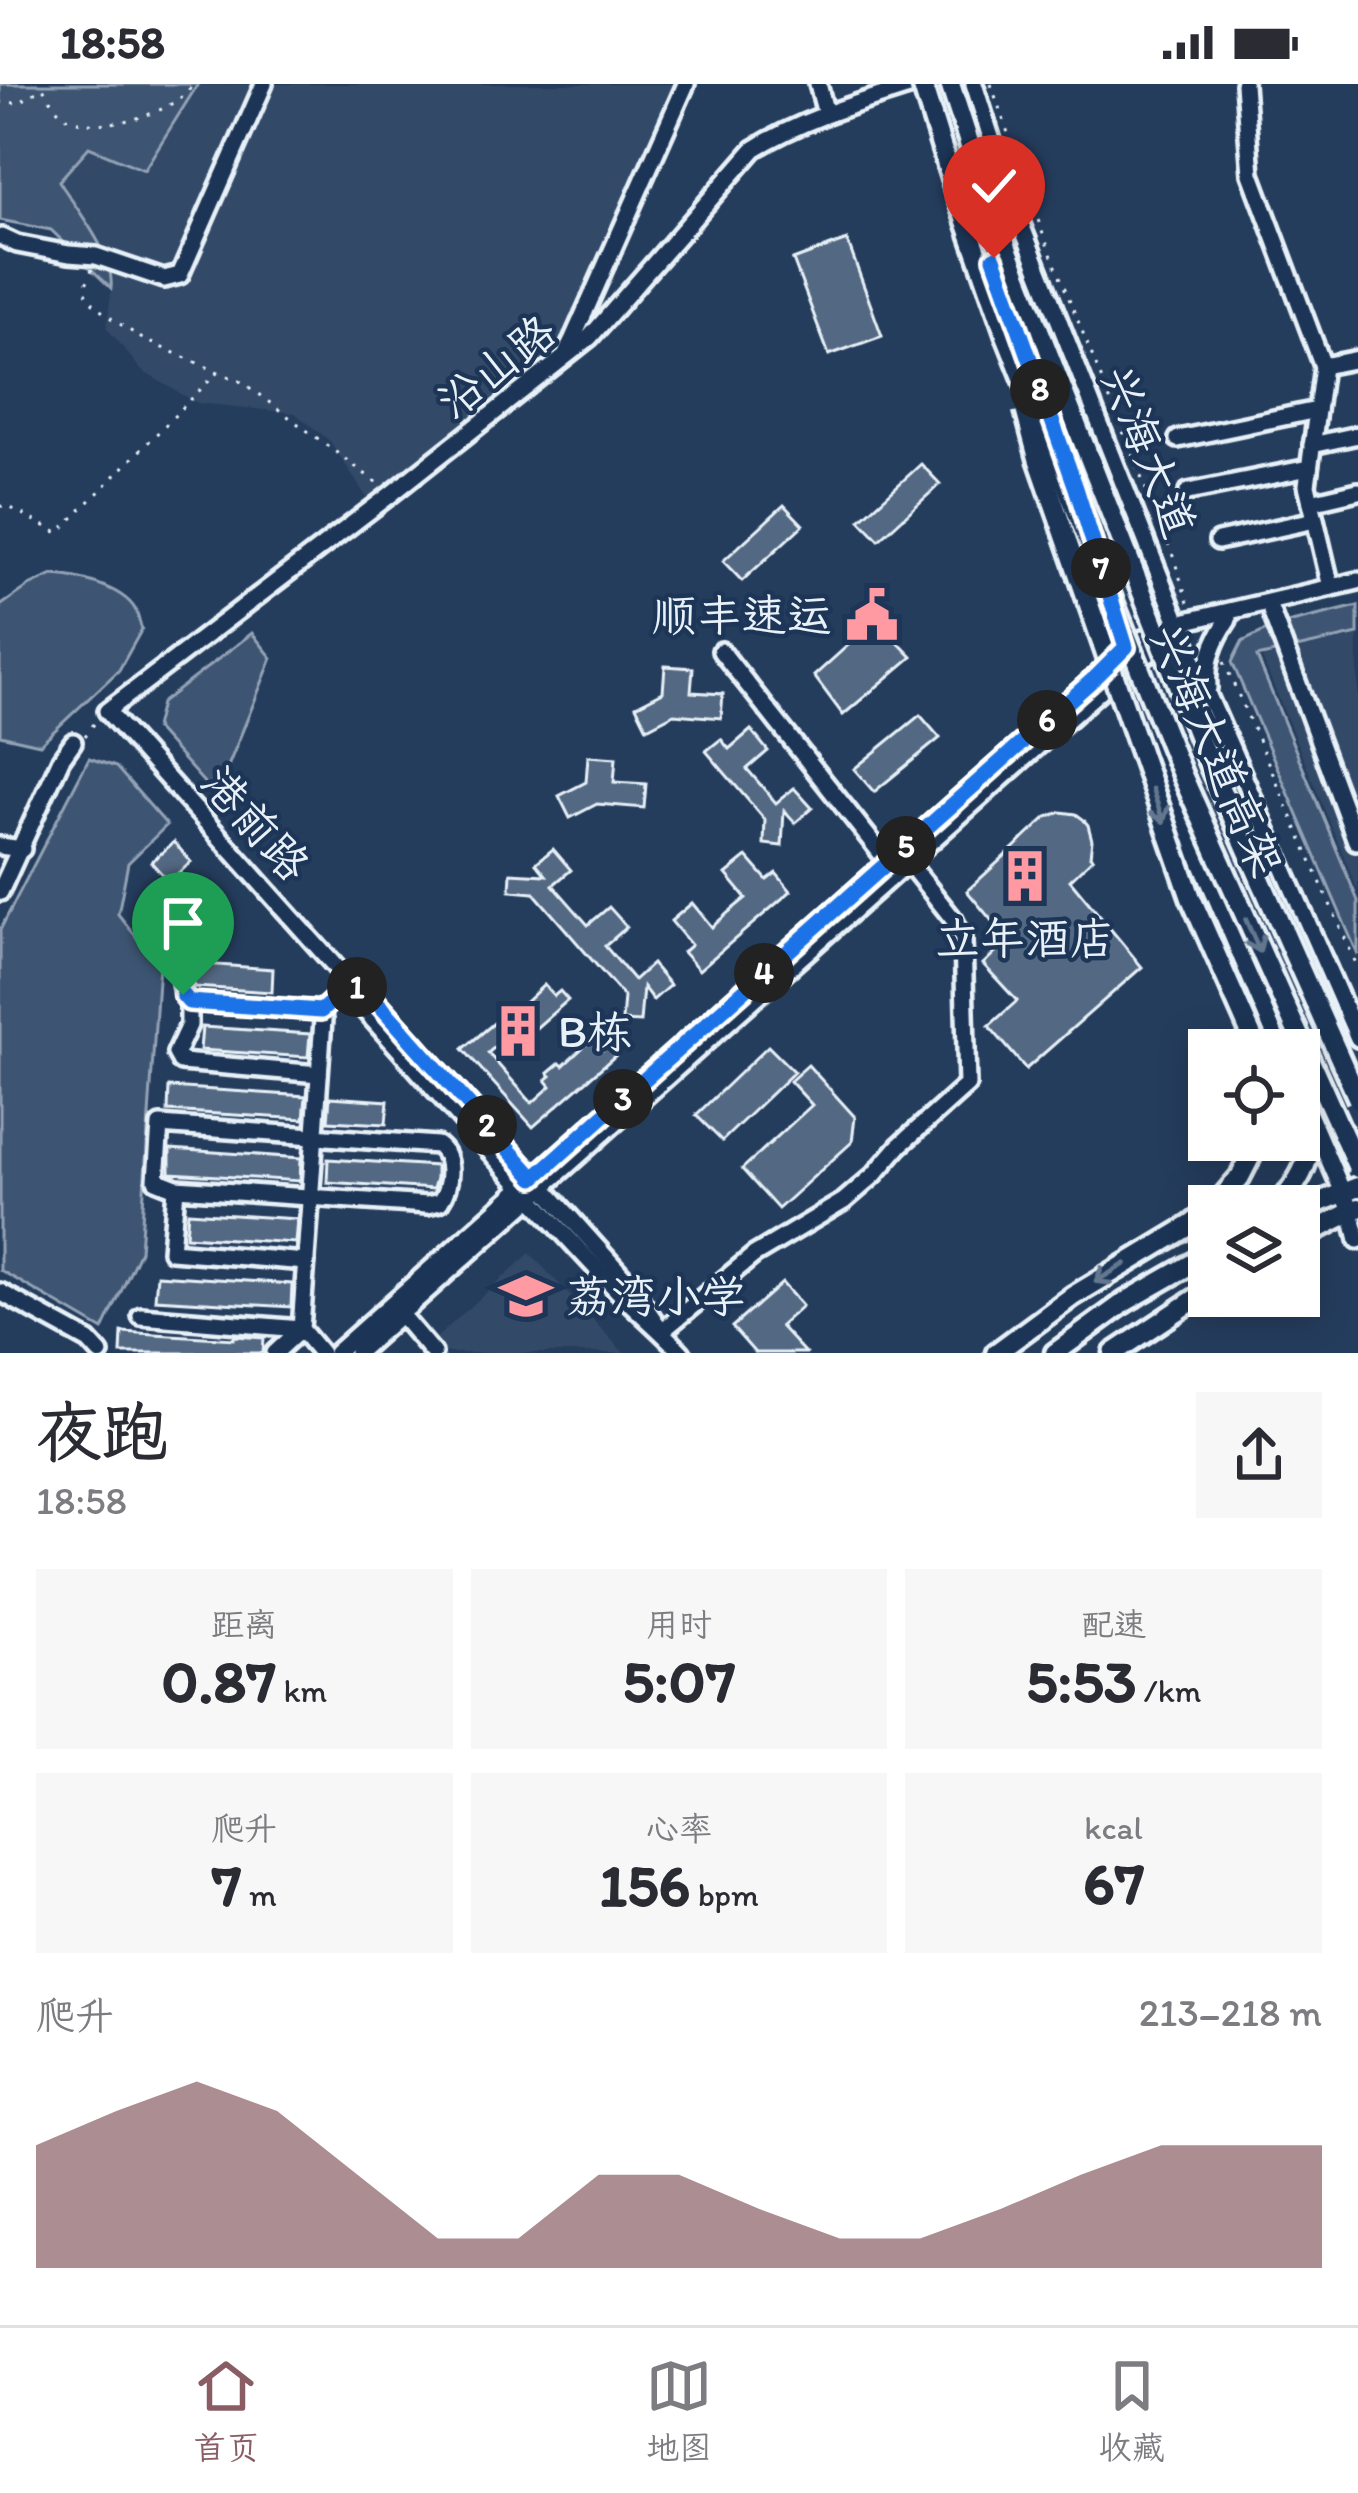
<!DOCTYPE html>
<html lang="zh">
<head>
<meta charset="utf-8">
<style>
  body { margin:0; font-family:Itim,"LXGW WenKai TC",sans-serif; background:#f7f7f7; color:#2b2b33; height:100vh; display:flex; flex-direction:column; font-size:45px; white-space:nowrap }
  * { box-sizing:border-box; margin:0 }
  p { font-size:39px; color:#7c7c81 }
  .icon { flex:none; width:66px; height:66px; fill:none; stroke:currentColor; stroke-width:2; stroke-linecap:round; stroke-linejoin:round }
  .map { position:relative; height:1269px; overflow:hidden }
  .sheet { display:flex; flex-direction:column; background:#fff; flex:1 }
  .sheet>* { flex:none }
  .fabs { position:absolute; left:1188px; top:945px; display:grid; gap:24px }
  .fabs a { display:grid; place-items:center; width:132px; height:132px; border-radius:0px; background:#fff; box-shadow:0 6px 30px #0003; font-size:60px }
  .pin { position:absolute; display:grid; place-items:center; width:102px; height:102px; color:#fff; margin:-123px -51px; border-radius:50% 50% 50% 0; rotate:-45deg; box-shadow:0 0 12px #0007 }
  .pin .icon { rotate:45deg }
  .km { position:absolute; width:60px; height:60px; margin:-30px; border-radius:50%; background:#222; color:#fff; font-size:33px; line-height:60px; text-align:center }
  .round { display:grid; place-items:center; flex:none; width:126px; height:126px; border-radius:0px; background:#f7f7f7 }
  .head { display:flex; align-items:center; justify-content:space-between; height:204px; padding:0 36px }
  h1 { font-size:66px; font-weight:800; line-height:90px }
  .figures { display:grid; grid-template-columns:repeat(3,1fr); gap:18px; height:204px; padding:12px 36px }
  .figures div { display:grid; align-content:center; border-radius:0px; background:#f7f7f7; text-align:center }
  .figures b { font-size:60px; font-weight:800 }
  .figures small { font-size:33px; font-weight:400 }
  .figures p { font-size:33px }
  .chart { height:336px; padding:24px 36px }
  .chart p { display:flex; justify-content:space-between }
  .chart svg { width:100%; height:216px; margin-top:12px; fill:#8a5d65; opacity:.7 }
  .status { display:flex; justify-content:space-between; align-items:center; height:84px; padding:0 60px; background:#fff; direction:ltr }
  .status svg { height:33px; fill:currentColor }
  .tabs { display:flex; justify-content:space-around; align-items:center; height:168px; border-top:3px solid #e1e1e2; background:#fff; font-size:33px; color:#7c7c81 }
  .tabs a { display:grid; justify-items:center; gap:6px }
  .tabs .on { color:#8a5d65 }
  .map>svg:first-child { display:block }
  .built { fill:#334a68 }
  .green { fill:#3e5472; stroke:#93a2b5; stroke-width:3 }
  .building { fill:#536782; stroke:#e8f1f8; stroke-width:3 }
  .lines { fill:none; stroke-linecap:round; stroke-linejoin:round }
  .minor-casing { stroke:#e8f1f8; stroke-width:24 }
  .major-casing { stroke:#e8f1f8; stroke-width:27 }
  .path { stroke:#e8f1f8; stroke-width:3; stroke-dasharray:3 9; stroke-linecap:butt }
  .minor { stroke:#1d3557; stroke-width:15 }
  .major { stroke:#1d3557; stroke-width:18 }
  .major-bridge-casing { stroke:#e8f1f8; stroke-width:27; stroke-linecap:butt }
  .major-bridge { stroke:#1d3557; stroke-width:18 }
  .oneway { stroke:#64778f }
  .route-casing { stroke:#fff; stroke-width:24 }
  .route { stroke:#1a73e8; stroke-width:15 }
  .labels { text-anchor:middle; stroke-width:9; stroke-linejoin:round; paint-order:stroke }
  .street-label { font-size:45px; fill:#e8f1f8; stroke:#1d3557 }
  .poi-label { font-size:45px; fill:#e8f1f8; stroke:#1d3557; text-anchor:start }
</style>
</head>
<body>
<div class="status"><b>18:58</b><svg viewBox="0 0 49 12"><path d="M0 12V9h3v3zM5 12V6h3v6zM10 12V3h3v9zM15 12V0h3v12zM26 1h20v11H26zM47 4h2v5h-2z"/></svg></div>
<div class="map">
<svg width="1358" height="1269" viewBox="0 0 1358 1269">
  <rect width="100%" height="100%" fill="#253d5d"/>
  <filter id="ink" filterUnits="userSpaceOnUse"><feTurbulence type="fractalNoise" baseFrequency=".00833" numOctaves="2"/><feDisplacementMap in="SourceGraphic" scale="24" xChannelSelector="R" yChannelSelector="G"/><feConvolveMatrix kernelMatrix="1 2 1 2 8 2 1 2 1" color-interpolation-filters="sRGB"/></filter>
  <g filter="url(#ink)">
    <g class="built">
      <polygon points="198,0 699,0 594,223 576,254 471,339 367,414 330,357 295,329 197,319 142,287 107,244 113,191 107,174 59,97 89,63 144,86"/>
      <polygon points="1358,552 1358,807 1262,574"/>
      <polygon points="530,1169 624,1269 446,1269 435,1255"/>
    </g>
    <g class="green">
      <path d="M0,0H198L144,86L89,63L59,97C77,126 115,171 111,204L51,146L0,136Z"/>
      <path d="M53,491C77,492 122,503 135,525C138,531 139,538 142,545L119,586L40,660L0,651V522L29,502Z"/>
      <polygon points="1358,522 1358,550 1257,573 1358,817 1358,871 1232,578 1242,558 1275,542"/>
      <polygon points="252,549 272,574 216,712 155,644 161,619"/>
      <polygon points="89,674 116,683 167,741 128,779 118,830 159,881 140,1167 103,1246 0,1186 0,846"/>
    </g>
    <g class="building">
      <polygon points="847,156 882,252 829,271 793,176"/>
      <polygon points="921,380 940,400 879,456 860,436"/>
      <polygon points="784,421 803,441 742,497 723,477"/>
      <polygon points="876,536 912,573 843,631 814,592"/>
      <polygon points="665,582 693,584 691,608 723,610 721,634 674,630 647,644 636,622 663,608"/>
      <polygon points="920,631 940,654 874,708 854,685"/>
      <polygon points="751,646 768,667 747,685 776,719 794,704 812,724 795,739 784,727 782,762 764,760 765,736 706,667 721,655 729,665"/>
      <polygon points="588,672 616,674 614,698 646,700 644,724 597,720 570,734 559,712 586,698"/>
      <polygon points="1061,728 1076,730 1083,735 1088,741 1092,756 1090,772 1093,774 1070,796 1142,883 1026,985 989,942 1017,917 983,880 1008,856 967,807 1047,733"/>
      <polygon points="174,758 191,778 169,798 151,778"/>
      <polygon points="553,765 571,786 553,801 588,841 609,823 627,843 605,862 634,896 652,880 670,901 653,916 643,903 640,938 622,937 624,913 534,809 510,807 511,789 546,791 536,779"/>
      <polygon points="747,773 767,796 776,789 791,807 699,886 683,868 691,861 671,837 692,819 712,843 729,828 746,814 726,790"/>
      <polygon points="204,805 221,824 199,844 181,825"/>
      <polygon points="190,879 273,885 272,908 194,903"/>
      <polygon points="544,901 554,912 560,907 568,916 512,965 504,955 488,969 532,1019 551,1002 546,996 551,992 548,989 560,979 563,982 592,955 602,966 608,961 616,971 533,1043 463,965 512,924 515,928"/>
      <polygon points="202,943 310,950 308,973 200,966"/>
      <polygon points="768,962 794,988 722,1057 696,1031"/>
      <polygon points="808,981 855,1033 852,1058 778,1125 742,1085 812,1021 790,997"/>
      <polygon points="169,1003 306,1012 304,1035 168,1027"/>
      <polygon points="330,1013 388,1017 386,1040 328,1037"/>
      <polygon points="170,1065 301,1074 300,1097 170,1089"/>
      <polygon points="328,1075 436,1082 436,1094 433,1105 327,1098"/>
      <polygon points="188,1128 297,1135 295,1159 186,1152"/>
      <polygon points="157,1191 292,1200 291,1223 155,1215"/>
      <polygon points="782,1199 802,1222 780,1242 805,1269 755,1269 732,1243"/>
      <polygon points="122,1248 234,1255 234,1252 264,1254 263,1269 121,1269"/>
    </g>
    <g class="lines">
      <g class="minor-casing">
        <g id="minor">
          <polyline points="818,0 826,30"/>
          <polyline points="935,0 952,59 1070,388"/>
          <polyline points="974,0 1009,110 1196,584 1358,954"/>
          <polyline points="1244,0 1251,90 1323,282 1307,401 1331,503"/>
          <polyline points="2,153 17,160 69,170 96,172 164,195 180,191 264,0"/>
          <polyline points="567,268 686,0"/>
          <polyline points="1323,282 1358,275"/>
          <polyline points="1178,355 1317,326"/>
          <polyline points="1312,361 1358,351"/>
          <polyline points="1188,408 1309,384"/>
          <polyline points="1311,418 1358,407"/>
          <polyline points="1218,457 1315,436"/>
          <polyline points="1271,527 1356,757"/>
          <polyline points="721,567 888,778"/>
          <polyline points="1135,594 1189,750 1281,966"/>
          <path d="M1208,604C1206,578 1213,558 1228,536"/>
          <polyline points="0,762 22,765"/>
          <polyline points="0,808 61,675 73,658"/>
          <polyline points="160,818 173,850 183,911 189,918 321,927 323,936 301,1245 321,1269"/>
          <path d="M351,900L359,920C444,1015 527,1112 615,1204C637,1227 661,1246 682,1269"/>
          <polyline points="189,918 189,941 176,969 181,978 319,990"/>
          <polyline points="321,927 351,900"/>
          <polyline points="1299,1007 1351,1127 1358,1156"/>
          <path d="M160,1041L437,1061C454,1073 451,1102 440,1118L427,1121L176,1104L156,1096Z"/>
          <polyline points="176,1104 171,1167 306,1178"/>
          <polyline points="0,1208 89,1257 100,1269"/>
          <polyline points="400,1230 433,1269"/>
          <polyline points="141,1232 301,1245"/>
          <path d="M658,1242L629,1199L370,910L351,900L107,627L390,411L590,253L754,65C804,34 862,18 918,0"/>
          <polyline points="662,1247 754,1171 844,1117 874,1091 899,1062 967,1001 963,855 954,836 908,778"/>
          <polyline points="275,1269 301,1245"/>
          <polyline points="336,1269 1098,591 1126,563 1178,539 1358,497"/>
          <polyline points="357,1269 1103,604 1169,554"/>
        </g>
      </g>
      <g class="major-casing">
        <g id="major">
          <polyline points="1215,1122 1240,1093 1259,1056"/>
          <path d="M1278,1122C1312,1083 1315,1064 1303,1015"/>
          <polyline points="1299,1126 1358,1103"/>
          <polyline points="1299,1155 1358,1124"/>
          <polyline points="996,1269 1073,1212 1191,1141 1209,1127"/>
          <polyline points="1055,1269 1125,1218 1209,1170"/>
          <polyline points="1114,1269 1209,1206"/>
        </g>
      </g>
      <g class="path">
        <polyline points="991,0 1043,150 1173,472 1190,525"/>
        <path d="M0,18L18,19L43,4C48,11 53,22 60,28C88,54 175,32 193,0"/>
        <polyline points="92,185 85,203 88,214 105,230 144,256 242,298 380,401"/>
        <polyline points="0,422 9,423 58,449 218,288"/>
        <polyline points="1224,578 1358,884"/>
        <polyline points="85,652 97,636"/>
      </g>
      <use href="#minor" class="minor"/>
      <use href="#major" class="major"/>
      <g class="major-bridge-casing">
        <g id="major-bridge">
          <polyline points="922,0 951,94 1006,251 1183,693 1358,1084"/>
          <polyline points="950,0 985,108 1210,682 1358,1015"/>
          <polyline points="1025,325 1038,374 1191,814 1258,966"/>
        </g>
      </g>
      <use href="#major-bridge" class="major-bridge"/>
    </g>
    <defs><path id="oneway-shaft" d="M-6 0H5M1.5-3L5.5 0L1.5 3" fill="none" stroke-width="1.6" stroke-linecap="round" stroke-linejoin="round" transform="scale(3)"/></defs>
    <g class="oneway">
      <use href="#oneway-shaft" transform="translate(1158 722) rotate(71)"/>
      <use href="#oneway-shaft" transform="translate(1253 852) rotate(66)"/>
      <use href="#oneway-shaft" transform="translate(1110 1189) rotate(149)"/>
    </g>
  </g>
  <g class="lines" filter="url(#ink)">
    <g class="route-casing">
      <polyline id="route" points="183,911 189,918 321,927 351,900 370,910 534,1094 1098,591 1126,563 1076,404 994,174"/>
    </g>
    <use href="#route" class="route"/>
  </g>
  <defs>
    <g id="civic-bare" transform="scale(4.14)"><path d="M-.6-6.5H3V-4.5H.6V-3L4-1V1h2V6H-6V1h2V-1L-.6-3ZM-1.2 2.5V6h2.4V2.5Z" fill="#ff9aa2" stroke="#1d3557" stroke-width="2.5" paint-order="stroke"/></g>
    <g id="building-bare" transform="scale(4.14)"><path d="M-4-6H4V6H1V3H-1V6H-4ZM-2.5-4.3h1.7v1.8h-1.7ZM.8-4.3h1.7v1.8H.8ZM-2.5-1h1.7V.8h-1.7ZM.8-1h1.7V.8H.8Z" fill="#ff9aa2" stroke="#1d3557" stroke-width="2.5" paint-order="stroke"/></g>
    <g id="school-bare" transform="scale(4.14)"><path d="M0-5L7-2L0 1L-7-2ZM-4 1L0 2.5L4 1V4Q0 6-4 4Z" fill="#ff9aa2" stroke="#1d3557" stroke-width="2.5" paint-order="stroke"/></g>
  </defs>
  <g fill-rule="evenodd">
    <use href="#civic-bare" x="872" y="531"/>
    <use href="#building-bare" x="1025" y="792"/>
    <use href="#building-bare" x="518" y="947"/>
    <use href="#school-bare" x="526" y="1212"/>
  </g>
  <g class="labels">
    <g class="street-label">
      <text transform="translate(496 282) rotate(-38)" y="16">沿山路</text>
      <text transform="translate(1149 367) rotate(68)" y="16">兴海大道</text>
      <text transform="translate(1217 666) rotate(67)" y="16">兴海大道高架</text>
      <text transform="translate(256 739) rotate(48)" y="16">港前路</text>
    </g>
    <g class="poi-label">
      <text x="832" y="547" text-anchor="end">顺丰速运</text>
      <text x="1025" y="870" text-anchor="middle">立年酒店</text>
      <text x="558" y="963">B栋</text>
      <text x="566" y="1228">荔湾小学</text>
    </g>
  </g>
</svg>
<div class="fabs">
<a><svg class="icon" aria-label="locate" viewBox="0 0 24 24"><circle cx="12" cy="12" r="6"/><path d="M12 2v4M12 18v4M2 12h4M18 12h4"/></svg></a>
<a><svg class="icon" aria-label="layers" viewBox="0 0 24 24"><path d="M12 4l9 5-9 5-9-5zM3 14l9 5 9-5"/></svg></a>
</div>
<div class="pin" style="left:183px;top:911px;background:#1e9e55"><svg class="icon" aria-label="arrive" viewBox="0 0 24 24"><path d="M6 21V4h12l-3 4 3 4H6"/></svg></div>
<div class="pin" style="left:994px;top:174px;background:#d93025"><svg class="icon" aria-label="check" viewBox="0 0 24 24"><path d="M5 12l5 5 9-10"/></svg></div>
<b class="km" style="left:357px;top:903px">1</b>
<b class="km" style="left:487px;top:1041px">2</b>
<b class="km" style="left:623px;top:1015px">3</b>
<b class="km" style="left:764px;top:889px">4</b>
<b class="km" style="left:906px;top:762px">5</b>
<b class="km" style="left:1047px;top:636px">6</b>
<b class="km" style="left:1101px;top:484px">7</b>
<b class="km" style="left:1040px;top:305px">8</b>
</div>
<section class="sheet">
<div class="head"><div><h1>夜跑</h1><p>18:58</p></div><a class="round"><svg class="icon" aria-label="share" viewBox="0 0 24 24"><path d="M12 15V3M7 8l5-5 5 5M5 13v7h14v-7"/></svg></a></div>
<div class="figures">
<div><p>距离</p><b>0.87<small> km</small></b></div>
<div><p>用时</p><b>5:07</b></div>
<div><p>配速</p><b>5:53<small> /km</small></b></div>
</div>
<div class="figures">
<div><p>爬升</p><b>7<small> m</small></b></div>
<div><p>心率</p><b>156<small> bpm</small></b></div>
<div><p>kcal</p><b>67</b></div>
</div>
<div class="chart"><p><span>爬升</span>213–218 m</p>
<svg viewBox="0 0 160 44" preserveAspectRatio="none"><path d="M0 44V19L10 12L20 6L30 12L40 25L50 38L60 38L70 25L80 25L90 32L100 38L110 38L120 32L130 25L140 19L150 19L160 19V44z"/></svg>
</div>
</section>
<nav class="tabs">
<a class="on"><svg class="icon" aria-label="home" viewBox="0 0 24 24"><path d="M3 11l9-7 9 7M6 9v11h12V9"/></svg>首页</a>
<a><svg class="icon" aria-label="map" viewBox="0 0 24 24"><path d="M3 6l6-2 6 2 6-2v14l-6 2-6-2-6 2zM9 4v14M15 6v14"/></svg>地图</a>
<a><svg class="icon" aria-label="saved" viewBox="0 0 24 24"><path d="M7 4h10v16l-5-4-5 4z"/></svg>收藏</a>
</nav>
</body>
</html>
